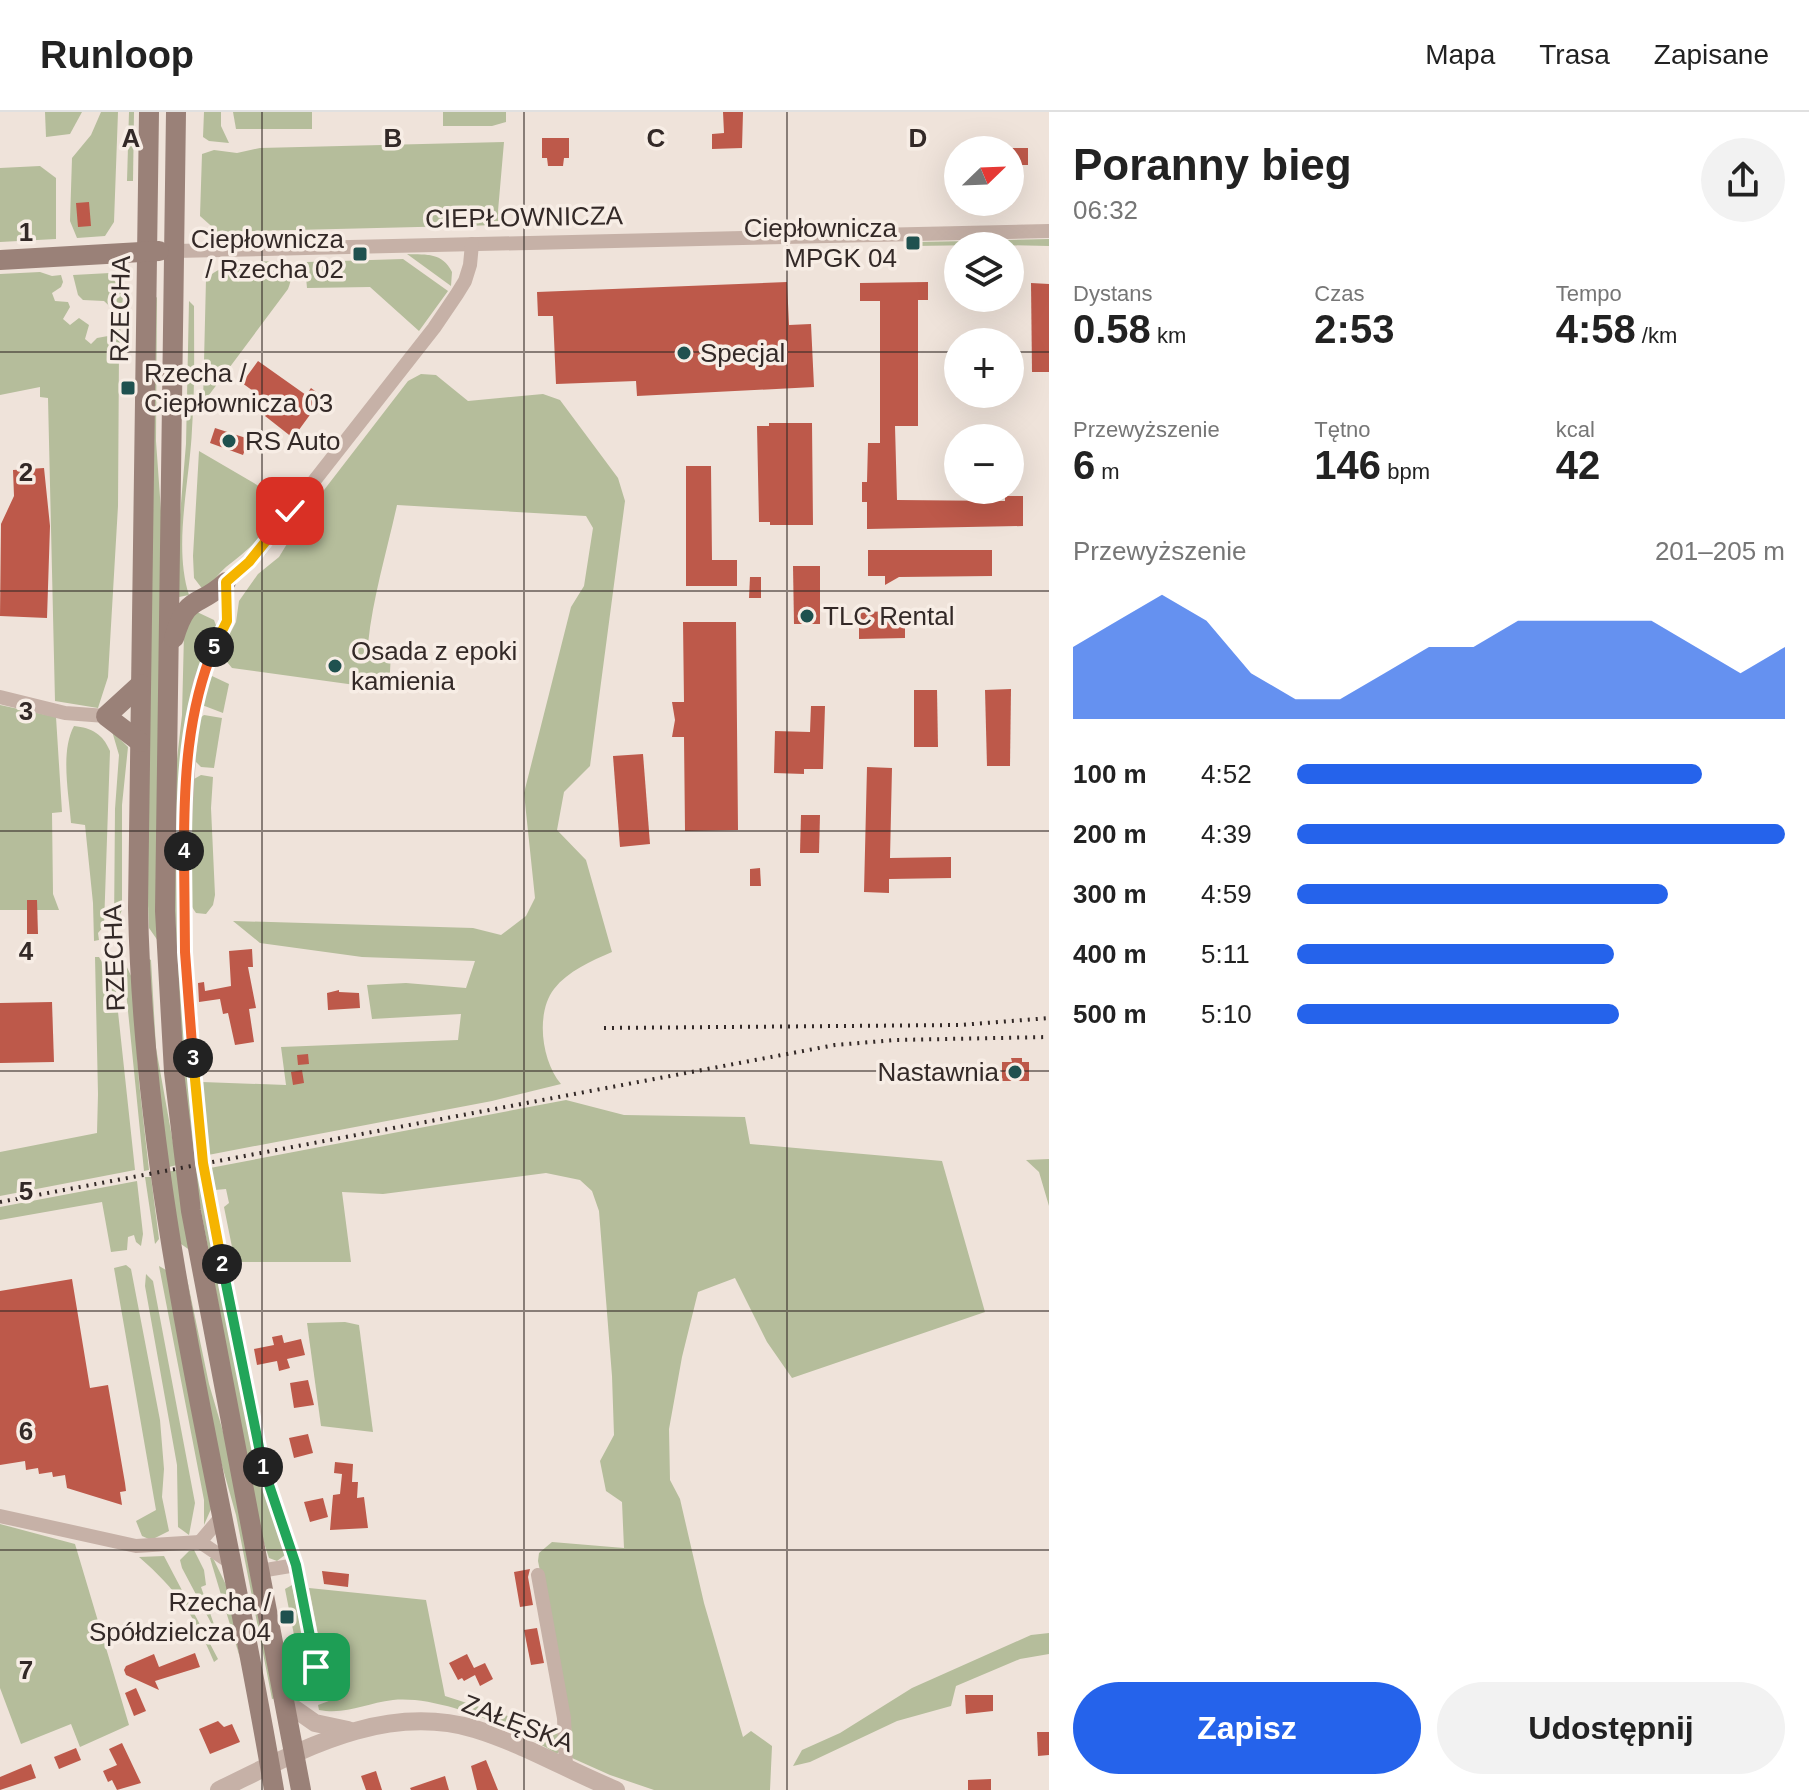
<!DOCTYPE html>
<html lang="pl">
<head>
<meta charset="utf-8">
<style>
  body { margin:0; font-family:Helvetica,sans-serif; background:#f2f2f2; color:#222; height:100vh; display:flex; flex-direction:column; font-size:30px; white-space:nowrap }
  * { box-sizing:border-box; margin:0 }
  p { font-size:26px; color:#767676 }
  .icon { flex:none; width:44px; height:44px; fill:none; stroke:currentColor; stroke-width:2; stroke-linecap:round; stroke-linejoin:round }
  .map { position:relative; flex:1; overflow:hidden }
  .details { display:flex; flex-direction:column; background:#fff; width:760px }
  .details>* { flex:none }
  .needle { width:52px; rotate:67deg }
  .fabs { position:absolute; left:944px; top:24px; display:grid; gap:16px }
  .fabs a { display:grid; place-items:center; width:80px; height:80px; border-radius:50%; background:#fff; box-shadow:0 8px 32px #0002; font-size:40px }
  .pin { position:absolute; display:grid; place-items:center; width:68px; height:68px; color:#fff; margin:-34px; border-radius:16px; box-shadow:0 4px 12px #0006 }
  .km { position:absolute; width:40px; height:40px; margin:-20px; border-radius:50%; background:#222; color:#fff; font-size:22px; line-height:40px; text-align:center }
  .round { display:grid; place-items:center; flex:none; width:84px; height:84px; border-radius:42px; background:#f2f2f2 }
  .headline { display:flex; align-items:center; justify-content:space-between; height:136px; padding:0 24px }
  h1 { font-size:44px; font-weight:600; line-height:60px }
  .metrics { display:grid; grid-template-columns:repeat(3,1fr); gap:12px; height:136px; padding:8px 24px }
  .metrics div { display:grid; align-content:center }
  .metrics b { font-size:40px; font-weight:600 }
  .metrics small { font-size:22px; font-weight:400 }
  .metrics p { font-size:22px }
  .chart { height:224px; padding:16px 24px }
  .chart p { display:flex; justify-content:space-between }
  .chart svg { width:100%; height:144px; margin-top:8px; fill:#2563eb; opacity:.7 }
  .primary-button { display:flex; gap:16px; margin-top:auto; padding:16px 24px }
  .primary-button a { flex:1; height:92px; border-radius:48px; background:#2563eb; color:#fff; font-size:32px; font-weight:600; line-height:92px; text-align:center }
  .primary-button a+a { background:#f2f2f2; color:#222 }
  ul { padding:0 24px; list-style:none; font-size:26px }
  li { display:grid; grid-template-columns:128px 96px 1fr; align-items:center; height:60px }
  li i { height:20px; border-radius:10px; background:#2563eb }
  header { display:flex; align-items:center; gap:48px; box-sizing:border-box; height:112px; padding:0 40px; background:#fff; border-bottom:2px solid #e0e0e0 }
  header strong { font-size:38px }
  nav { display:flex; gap:44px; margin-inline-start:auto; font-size:28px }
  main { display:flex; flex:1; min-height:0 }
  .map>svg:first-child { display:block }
  .green { fill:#b5bd9b }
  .building { fill:#bd594a }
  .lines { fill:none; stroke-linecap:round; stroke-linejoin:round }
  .minor { stroke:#c6b1a7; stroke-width:14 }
  .tertiary { stroke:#c6b1a7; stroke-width:18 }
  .secondary { stroke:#9a8178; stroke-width:20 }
  .rail { stroke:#332927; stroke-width:4; stroke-dasharray:2 6; stroke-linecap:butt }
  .split-1-casing { stroke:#fff; stroke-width:16 }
  .split-2-casing { stroke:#fff; stroke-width:16 }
  .split-3-casing { stroke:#fff; stroke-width:16 }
  .split-4-casing { stroke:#fff; stroke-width:16 }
  .split-5-casing { stroke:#fff; stroke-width:16 }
  .split-6-casing { stroke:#fff; stroke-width:16 }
  .split-1 { stroke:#22a559; stroke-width:10 }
  .split-2 { stroke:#22a559; stroke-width:10 }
  .split-3 { stroke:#f5b400; stroke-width:10 }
  .split-4 { stroke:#f0652b; stroke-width:10 }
  .split-5 { stroke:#f0652b; stroke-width:10 }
  .split-6 { stroke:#f5b400; stroke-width:10 }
  .grid { fill:none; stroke:#332927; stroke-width:2; stroke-opacity:0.55 }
  .poi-dot { fill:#1f514f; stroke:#f7ede5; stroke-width:3 }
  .labels { text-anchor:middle; stroke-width:7; stroke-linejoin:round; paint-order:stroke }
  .street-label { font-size:26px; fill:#332927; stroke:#f7ede5 }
  .poi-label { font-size:26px; fill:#332927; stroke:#f7ede5; text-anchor:start }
  .grid-label { font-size:26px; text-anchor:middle; font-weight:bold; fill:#332927; stroke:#f7ede5; stroke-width:7; stroke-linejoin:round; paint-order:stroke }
</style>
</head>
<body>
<header>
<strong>Runloop</strong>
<nav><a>Mapa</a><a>Trasa</a><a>Zapisane</a></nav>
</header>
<main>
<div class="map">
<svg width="1049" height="1678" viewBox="0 0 1049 1678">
  <rect width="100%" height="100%" fill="#efe3da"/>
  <g class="green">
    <polygon points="45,0 82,0 70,22 46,25"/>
    <polygon points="101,0 118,0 114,110 105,124 77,126 70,109 72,46 91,23"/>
    <polygon points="129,0 134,0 133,69 127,69"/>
    <polygon points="204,0 221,0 221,14 229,31 209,29 203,25"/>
    <polygon points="233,0 312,0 312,17 236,17"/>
    <polygon points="443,0 506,0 506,10 492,14 443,14"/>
    <polygon points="504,30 498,99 500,113 218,120 200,104 202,42 214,38 237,41 260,36"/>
    <polygon points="40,54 56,66 56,127 0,130 0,56"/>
    <polygon points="1049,127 1049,134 999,133 1006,128"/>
    <polygon points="971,129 979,133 915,134 915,130"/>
    <path d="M407,142C427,143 442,140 452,160L451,174Z"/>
    <polygon points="403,147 448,179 419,219 370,175 307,176 305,154 307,150"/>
    <path d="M286,149C293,157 292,167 288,177L203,291L206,167C226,147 259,150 286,149Z"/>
    <polygon points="40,160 52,164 61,163 63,170 61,175 52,181 55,189 68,190 70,195 63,207 70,213 79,206 89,213 85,227 91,232 97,226 108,224 118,212 118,202 104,189 83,188 78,183 73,163 110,161 123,183 119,238 118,394 108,565 98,596 55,589 48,286 40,285 40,275 0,283 0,162"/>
    <polygon points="157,185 156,329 162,413 158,829 149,816 146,749 154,187"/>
    <path d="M189,189L194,194C194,235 195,276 192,317C190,368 173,434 189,483L179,485L178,427L186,332Z"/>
    <path d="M421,262L436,263L468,289L543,282L560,288L618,366L625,389L590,654L564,680L557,718L586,748L612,840C591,849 568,859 554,877C535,902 542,950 561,972L492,989L208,1043L202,970L286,973L281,935L458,928L461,902L372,907L367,873L406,871L466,876L475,849L362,845L260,831L233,809L473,816L501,823L526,804L535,786L524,681L571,495L584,474L593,416L586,404L397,393C387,439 373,484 368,532L391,538L390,560L377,576L232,556L223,545L222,537L236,510L239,489L258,462L279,445L304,404L408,269Z"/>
    <path d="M199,339L264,377C288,411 250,435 226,455C218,462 212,471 204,479L194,466L193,444Z"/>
    <polygon points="197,500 214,508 217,516 191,583 179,807 182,890 198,1050 192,1051 184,980 173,768 176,656 182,603 184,522 188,511"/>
    <polygon points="212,564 229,572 223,601 202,593 206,571"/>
    <polygon points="0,593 56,605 62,700 52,701 53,782 59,798 0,798"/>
    <polygon points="204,603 222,606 214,656 201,655 195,649 200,606"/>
    <path d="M74,614C92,616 103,622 110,639L104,814L98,821L99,828L94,829L93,791L85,713L71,711C69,682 60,640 74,614Z"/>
    <polygon points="112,619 128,635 122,693 122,798 114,815 115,697 119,643"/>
    <polygon points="201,663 213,665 211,696 215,783 213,793 206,802 196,801 190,792 191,679 194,667"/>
    <polygon points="95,845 99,845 115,872 135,1058 0,1084 0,1040 97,1021 98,982"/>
    <polygon points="114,846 125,851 132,866 139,970 149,1058 144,1059 125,869 116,855"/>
    <polygon points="147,846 151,848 156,936 177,1053 165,1056"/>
    <polygon points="566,988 624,1003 745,1005 750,1032 942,1049 985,1200 792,1266 767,1230 735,1166 698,1180 682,1245 669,1317 670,1368 680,1387 704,1491 743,1625 751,1619 772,1634 770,1678 654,1678 610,1663 572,1646 571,1615 538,1449 539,1441 552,1430 624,1436 622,1390 606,1379 600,1349 614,1323 612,1264 599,1099 592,1079 580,1068 546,1061 383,1082 342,1080 351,1150 235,1150 224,1095 229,1091 226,1077 215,1078 210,1056"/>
    <polygon points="1049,1047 1049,1094 1039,1060 1026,1048"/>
    <polygon points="199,1054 285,1443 277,1449 269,1446 260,1419 193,1055"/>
    <polygon points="178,1058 191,1139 181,1132 166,1060"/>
    <polygon points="145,1065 151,1065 159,1127 155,1132"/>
    <polygon points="137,1069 143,1122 141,1134 136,1130 134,1123 128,1125 127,1138 111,1140 102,1090 0,1108 0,1095"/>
    <polygon points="126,1153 131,1157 160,1308 164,1357 162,1385 169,1419 151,1428 142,1424 136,1409 156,1398 114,1156"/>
    <polygon points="159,1154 166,1158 168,1167 211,1397 204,1413 204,1388"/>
    <polygon points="146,1162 153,1169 195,1391 189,1423 178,1415 177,1353 145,1174"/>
    <polygon points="186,1162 209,1272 229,1340 277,1586 272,1587 236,1403 214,1325"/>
    <polygon points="345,1210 359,1213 373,1320 321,1314 307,1211"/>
    <polygon points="0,1412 75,1432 129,1613 80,1635 71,1612 21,1632 0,1576"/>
    <polygon points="194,1438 204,1458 206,1473 201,1475 218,1524 182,1456 180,1448 189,1439"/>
    <path d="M164,1444L218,1547L214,1550C195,1504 176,1477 139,1445Z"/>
    <polygon points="210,1446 213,1446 228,1477 240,1546"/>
    <polygon points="292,1473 309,1555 306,1568 308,1580 303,1569 285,1477"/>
    <path d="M309,1476L426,1488L445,1584L533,1612L559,1616L561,1638L557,1642C517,1617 440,1583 393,1588C366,1591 347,1603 319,1598L318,1593L337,1586L330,1559L324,1553Z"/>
    <polygon points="1049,1521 1049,1542 1020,1547 956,1574 951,1594 897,1609 810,1650 793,1654 802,1638 840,1621 912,1576 1031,1523"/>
  </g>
  <g class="building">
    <polygon points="723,0 743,0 742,36 712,37 712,22 724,21"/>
    <polygon points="542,26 569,26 569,46 564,46 563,54 548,54 547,46 542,46"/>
    <rect x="1010" y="36" width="18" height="17"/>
    <polygon points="89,90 91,114 78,115 76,91"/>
    <polygon points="787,170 789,213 811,212 814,275 637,284 636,269 556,272 553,204 538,204 537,180"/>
    <polygon points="928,170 928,188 918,188 918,314 895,314 897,388 1005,389 1005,384 1023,384 1023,414 867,417 867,390 862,390 862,370 867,370 868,331 880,331 880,189 860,189 860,171"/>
    <polygon points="1031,171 1049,172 1049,260 1032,260"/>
    <polygon points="258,249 306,283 311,276 323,285 293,326 265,304 273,293 242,271"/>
    <polygon points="769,311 812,311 813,413 770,413 770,410 759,410 757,314 769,314"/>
    <polygon points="215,316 249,327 243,343 210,331"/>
    <polygon points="686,354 711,354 712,448 737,448 737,474 686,474"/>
    <polygon points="44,356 50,414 47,506 0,504 1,412 14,384 13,358"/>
    <polygon points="868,438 992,438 992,464 899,465 885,473 885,464 868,464"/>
    <polygon points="793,454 820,454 820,512 794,512"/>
    <polygon points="750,465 761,465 761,486 749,486"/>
    <polygon points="905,499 905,526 859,527 859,500"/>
    <polygon points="683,510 736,510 738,718 685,719 684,625 672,625 675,608 672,590 684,590"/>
    <polygon points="1011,577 1010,654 987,654 985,578"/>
    <polygon points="914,578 937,578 938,635 914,635"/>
    <polygon points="811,594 825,594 823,657 804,657 804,662 774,661 775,619 810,620"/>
    <polygon points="643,642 650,732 620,735 613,644"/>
    <polygon points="867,655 892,656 890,746 951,745 951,766 889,767 889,781 864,780"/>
    <polygon points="801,703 820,703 819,741 800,741"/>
    <polygon points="760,756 761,774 750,774 750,757"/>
    <polygon points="27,788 37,788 38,822 27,822"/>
    <polygon points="252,837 253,855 248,855 256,896 249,897 254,930 235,933 228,901 223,902 220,887 199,890 198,871 204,870 205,879 231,874 229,839"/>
    <polygon points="339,878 339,880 359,881 360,896 328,898 327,881"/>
    <polygon points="52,890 54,950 0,951 0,891"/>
    <polygon points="308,942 309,952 298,953 297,943"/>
    <polygon points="1011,946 1022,946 1022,950 1029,950 1029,969 1002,969 1002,950 1012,950"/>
    <polygon points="302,958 304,971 293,973 291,960"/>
    <polygon points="72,1167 90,1276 108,1273 125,1371 126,1379 120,1380 122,1393 67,1376 65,1363 53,1365 52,1360 39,1362 38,1356 26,1358 25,1349 0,1353 0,1179"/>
    <polygon points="282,1223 284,1231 301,1227 305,1243 287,1247 290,1256 279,1259 277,1249 257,1253 254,1237 274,1233 272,1225"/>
    <polygon points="308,1268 314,1293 294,1296 290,1271"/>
    <polygon points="308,1322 313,1341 294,1346 289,1326"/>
    <polygon points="335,1350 353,1352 352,1370 358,1370 357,1386 364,1385 368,1416 330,1418 333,1383 340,1382 342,1362 334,1361"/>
    <polygon points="323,1386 328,1405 310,1410 304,1390"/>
    <polygon points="530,1457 528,1465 533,1493 520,1495 514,1460"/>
    <polygon points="322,1459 349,1462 348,1475 324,1472"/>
    <polygon points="537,1516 544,1551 531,1553 524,1518"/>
    <polygon points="195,1541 200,1555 155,1569 159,1578 126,1563 124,1558 126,1554 154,1542 159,1555"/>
    <polygon points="467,1542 474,1556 485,1551 493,1567 480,1574 475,1563 464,1569 462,1566 458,1568 449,1551"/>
    <polygon points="136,1576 146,1599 134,1604 125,1581"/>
    <polygon points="965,1583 993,1583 993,1599 966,1602"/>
    <polygon points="218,1609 224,1615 232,1612 240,1630 210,1642 199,1617"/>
    <polygon points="1037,1620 1049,1620 1049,1643 1038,1644"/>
    <polygon points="122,1631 141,1671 117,1678 112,1668 108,1670 103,1659 117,1653 109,1637"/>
    <polygon points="76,1636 81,1648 59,1657 54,1645"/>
    <polygon points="486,1648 498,1678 477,1678 471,1654"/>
    <polygon points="31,1652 36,1666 0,1678 0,1665"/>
    <polygon points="376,1659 382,1678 366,1678 361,1664"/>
    <polygon points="445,1664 449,1678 411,1678 410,1676"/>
    <polygon points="991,1667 991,1678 968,1678 968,1668"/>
  </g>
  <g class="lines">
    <g class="minor">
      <polyline points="175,139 1049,119"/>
      <polyline points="0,585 65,601 106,604"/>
      <polyline points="0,1404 136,1434 200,1430 231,1451"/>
      <polyline points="200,1430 222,1404"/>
      <polyline points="260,1459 296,1453"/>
      <polyline points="538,1463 564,1606 566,1656"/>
      <polyline points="321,1580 296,1453 265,1364 259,1339 211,1101 203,1051 185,840 184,729 190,627 200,569 227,509 226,470 260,438 434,216 457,182 465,169 470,153 472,132"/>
    </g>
    <g class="tertiary">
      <polyline points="285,1590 315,1611 348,1618"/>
      <path d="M219,1678C300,1639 383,1590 475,1617C524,1632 569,1659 616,1678"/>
    </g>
    <g class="secondary">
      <path d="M149,0L138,796C144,1095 225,1384 274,1678"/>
      <polyline points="176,0 165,799 174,960 191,1099 301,1678"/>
      <polyline points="0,148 159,139"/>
      <path d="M174,526C188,480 197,497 226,470"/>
      <polyline points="140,630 106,604 141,572"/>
    </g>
    <g class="rail">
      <polyline points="604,916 960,913 1049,906"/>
      <polyline points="0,1090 835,933 895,928 1049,925"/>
    </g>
  </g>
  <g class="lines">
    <g class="split-1-casing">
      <polyline id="split-1" points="263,1355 296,1453 316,1555"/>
    </g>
    <g class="split-2-casing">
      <polyline id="split-2" points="222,1152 263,1355"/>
    </g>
    <g class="split-3-casing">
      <polyline id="split-3" points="193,946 203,1051 222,1152"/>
    </g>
    <g class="split-4-casing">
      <polyline id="split-4" points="184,739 185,840 193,946"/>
    </g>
    <g class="split-5-casing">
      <path id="split-5" d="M184,739C184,669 187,600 214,535"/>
    </g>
    <g class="split-6-casing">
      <polyline id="split-6" points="214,535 227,509 226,470 249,450 290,399"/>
    </g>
    <use href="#split-1" class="split-1"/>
    <use href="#split-2" class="split-2"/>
    <use href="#split-3" class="split-3"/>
    <use href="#split-4" class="split-4"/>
    <use href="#split-5" class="split-5"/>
    <use href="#split-6" class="split-6"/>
  </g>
  <path class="grid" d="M262,0V1678M524,0V1678M787,0V1678M0,240H958M1010,240H1049M0,479H1049M0,719H1049M0,959H1049M0,1199H1049M0,1438H1049"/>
  <g class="poi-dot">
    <rect x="905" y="123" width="16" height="16" rx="4"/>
    <rect x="352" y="134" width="16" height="16" rx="4"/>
    <circle cx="684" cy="241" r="8"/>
    <rect x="120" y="268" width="16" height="16" rx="4"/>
    <circle cx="229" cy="329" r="8"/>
    <circle cx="807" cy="504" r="8"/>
    <circle cx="335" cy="554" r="8"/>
    <circle cx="1015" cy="960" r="8"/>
    <rect x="279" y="1497" width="16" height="16" rx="4"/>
  </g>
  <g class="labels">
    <g class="street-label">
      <text transform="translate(524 105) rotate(-1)" y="9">CIEPŁOWNICZA</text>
      <text transform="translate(120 197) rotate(-89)" y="9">RZECHA</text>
      <text transform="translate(114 846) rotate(-92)" y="9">RZECHA</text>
      <text transform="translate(518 1611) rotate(21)" y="9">ZAŁĘSKA</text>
    </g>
    <g class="poi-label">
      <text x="897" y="125" text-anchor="end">Ciepłownicza<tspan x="897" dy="30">MPGK 04</tspan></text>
      <text x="344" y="136" text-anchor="end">Ciepłownicza<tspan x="344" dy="30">/ Rzecha 02</tspan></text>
      <text x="700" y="250">Specjal</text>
      <text x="144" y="270">Rzecha /<tspan x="144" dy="30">Ciepłownicza 03</tspan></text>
      <text x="245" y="338">RS Auto</text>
      <text x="823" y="513">TLC Rental</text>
      <text x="351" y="548">Osada z epoki<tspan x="351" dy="30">kamienia</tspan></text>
      <text x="999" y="969" text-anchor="end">Nastawnia</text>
      <text x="271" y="1499" text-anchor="end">Rzecha /<tspan x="271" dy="30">Spółdzielcza 04</tspan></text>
    </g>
  </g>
  <g class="grid-label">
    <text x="131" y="35">A</text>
    <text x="393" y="35">B</text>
    <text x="656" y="35">C</text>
    <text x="918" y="35">D</text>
    <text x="26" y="129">1</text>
    <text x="26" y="369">2</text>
    <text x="26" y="608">3</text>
    <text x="26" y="848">4</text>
    <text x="26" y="1088">5</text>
    <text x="26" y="1328">6</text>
    <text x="26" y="1567">7</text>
  </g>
</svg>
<div class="fabs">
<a><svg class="needle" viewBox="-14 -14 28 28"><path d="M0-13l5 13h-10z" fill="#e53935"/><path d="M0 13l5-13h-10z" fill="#767676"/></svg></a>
<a><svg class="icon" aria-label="layers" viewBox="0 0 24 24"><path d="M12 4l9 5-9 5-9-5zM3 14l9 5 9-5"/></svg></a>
<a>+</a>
<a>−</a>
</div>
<div class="pin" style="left:316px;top:1555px;background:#1e9e55"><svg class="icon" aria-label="arrive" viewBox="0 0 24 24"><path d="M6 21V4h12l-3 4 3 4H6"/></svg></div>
<div class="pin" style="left:290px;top:399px;background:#d93025"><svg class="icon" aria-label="check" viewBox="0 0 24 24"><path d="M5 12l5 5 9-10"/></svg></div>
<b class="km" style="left:263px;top:1355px">1</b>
<b class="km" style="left:222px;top:1152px">2</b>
<b class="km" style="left:193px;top:946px">3</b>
<b class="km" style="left:184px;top:739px">4</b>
<b class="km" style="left:214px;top:535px">5</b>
</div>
<section class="details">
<div class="headline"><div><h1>Poranny bieg</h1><p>06:32</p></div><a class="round"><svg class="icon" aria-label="share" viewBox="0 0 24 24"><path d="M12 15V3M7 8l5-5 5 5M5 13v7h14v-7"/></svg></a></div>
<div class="metrics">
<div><p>Dystans</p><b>0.58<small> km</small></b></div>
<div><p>Czas</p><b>2:53</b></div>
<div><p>Tempo</p><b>4:58<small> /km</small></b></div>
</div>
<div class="metrics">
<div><p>Przewyższenie</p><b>6<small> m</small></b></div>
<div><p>Tętno</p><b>146<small> bpm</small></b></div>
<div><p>kcal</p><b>42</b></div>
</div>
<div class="chart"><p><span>Przewyższenie</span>201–205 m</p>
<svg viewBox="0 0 160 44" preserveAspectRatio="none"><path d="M0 44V22L10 14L20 6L30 14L40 30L50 38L60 38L70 30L80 22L90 22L100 14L110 14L120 14L130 14L140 22L150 30L160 22V44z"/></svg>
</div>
<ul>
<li><b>100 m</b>4:52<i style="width:83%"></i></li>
<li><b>200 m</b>4:39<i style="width:100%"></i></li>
<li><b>300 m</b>4:59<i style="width:76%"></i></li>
<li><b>400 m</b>5:11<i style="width:65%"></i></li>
<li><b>500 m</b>5:10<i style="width:66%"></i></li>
</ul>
<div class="primary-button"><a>Zapisz</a><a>Udostępnij</a></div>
</section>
</main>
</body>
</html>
